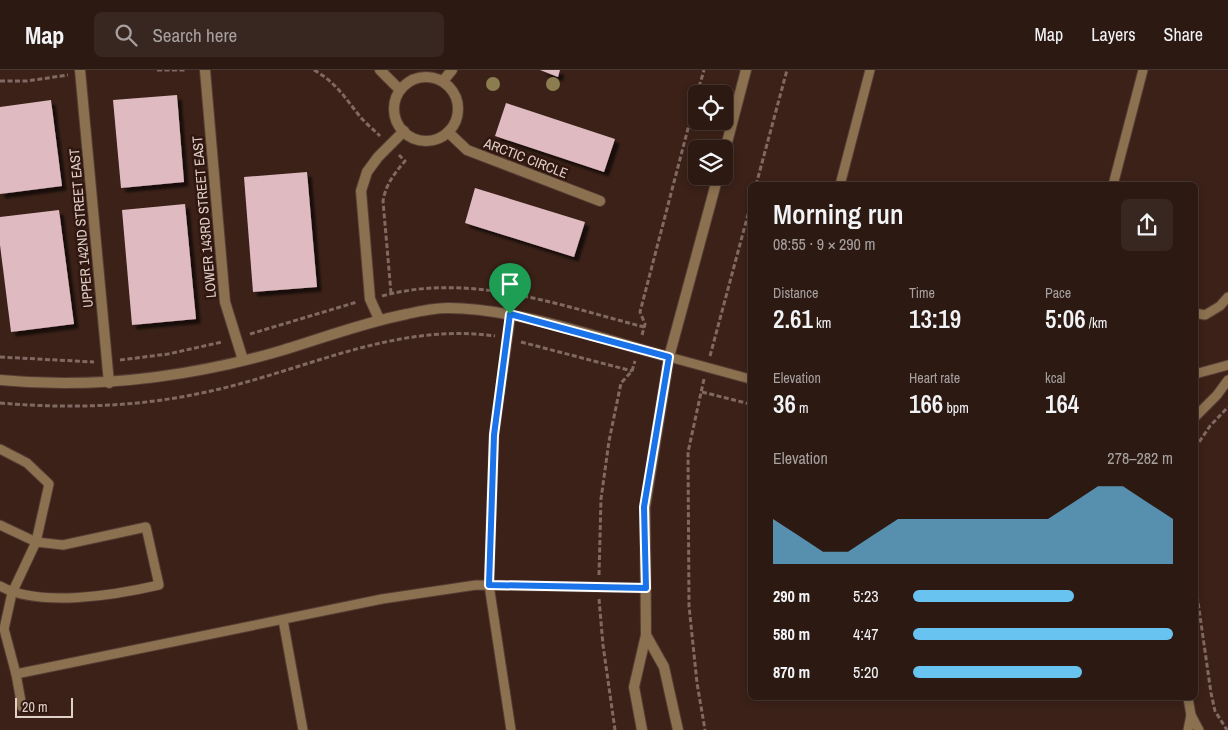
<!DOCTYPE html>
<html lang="en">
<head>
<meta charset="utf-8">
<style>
  body { margin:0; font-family:"Archivo Narrow",sans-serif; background:#382620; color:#f1f3f6; height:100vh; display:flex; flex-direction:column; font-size:19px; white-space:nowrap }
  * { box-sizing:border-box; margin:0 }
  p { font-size:16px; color:#a6a09f }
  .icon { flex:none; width:28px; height:28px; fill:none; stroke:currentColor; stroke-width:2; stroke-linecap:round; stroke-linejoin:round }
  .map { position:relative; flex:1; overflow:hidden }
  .sheet { position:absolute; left:748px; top:112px; width:450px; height:518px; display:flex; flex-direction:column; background:#2c1912; border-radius:8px; box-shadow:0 2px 8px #0003,0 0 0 1px #483832 }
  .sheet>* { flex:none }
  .tools { position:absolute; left:688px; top:15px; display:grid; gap:10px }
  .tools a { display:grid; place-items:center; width:45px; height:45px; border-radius:8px; background:#2c1912; box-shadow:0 2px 8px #0003,0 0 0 1px #483832; font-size:25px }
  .scale { position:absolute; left:15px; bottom:12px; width:58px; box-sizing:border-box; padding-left:5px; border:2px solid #e1cfc9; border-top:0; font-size:14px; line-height:18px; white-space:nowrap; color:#e1cfc9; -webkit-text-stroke:4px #30170f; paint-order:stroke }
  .pin { position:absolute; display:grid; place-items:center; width:42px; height:42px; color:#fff; margin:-51px -21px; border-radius:50% 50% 50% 0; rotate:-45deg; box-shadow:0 0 5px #0007 }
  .pin .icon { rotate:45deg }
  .round { display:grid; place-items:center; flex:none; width:52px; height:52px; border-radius:8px; background:#382620 }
  .summary { display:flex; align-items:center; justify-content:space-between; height:85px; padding:0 25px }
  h1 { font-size:28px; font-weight:600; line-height:38px }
  .figures { display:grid; grid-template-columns:repeat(3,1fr); gap:8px; height:85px; padding:5px 25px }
  .figures div { display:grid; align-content:center }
  .figures b { font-size:25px; font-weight:600 }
  .figures small { font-size:14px; font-weight:400 }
  .figures p { font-size:14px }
  .chart { height:140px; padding:10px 25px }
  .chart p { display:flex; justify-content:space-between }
  .chart svg { width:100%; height:90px; margin-top:5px; fill:#69c3f1; opacity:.7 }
  ul { padding:0 25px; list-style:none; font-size:16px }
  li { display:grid; grid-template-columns:80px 60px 1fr; align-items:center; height:38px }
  li i { height:12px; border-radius:6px; background:#69c3f1 }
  header { display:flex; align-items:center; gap:30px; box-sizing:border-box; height:70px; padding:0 25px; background:#2c1912; border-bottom:1px solid #483832 }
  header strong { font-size:24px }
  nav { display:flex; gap:28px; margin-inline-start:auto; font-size:18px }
  .search { width:350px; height:45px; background:#382620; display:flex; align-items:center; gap:12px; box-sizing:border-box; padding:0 18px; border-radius:8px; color:#a6a09f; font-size:19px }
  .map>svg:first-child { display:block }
  .building { fill:#dfbac1; filter:url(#shadow) }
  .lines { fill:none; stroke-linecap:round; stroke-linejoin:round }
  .lane-casing { stroke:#563d34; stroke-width:11 }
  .street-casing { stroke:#563d34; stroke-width:12 }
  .path { stroke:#806962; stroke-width:3; stroke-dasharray:5 2.5; stroke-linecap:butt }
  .lane { stroke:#8b7150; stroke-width:9 }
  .street { stroke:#8b7150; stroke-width:10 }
  .tree { fill:#8b7d4f }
  .route-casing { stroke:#fff; stroke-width:10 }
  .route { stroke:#1a73e8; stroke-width:6 }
  .labels { text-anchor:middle; stroke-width:5; stroke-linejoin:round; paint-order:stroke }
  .street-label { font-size:14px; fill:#e1cfc9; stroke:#30170f }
</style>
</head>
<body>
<header>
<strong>Map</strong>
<div class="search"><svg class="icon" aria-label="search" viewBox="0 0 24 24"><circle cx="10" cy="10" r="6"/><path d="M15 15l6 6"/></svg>Search here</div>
<nav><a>Map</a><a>Layers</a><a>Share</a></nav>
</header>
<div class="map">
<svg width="1228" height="660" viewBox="0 0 1228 660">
  <defs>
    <filter id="shadow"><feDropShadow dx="4.5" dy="4.5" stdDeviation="1" flood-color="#0009"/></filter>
  </defs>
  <rect width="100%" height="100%" fill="#3b2118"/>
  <g class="building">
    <polygon points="540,0 560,0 558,7"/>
    <polygon points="177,25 184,112 121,118 113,30"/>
    <polygon points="51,30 62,116 0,124 0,37"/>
    <polygon points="506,33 615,69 604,102 495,66"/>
    <polygon points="307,102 317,217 253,222 244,107"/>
    <polygon points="475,118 585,152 574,187 465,153"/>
    <polygon points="185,134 196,249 132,255 122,140"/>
    <polygon points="59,140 74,254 11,262 0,175 0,147"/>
  </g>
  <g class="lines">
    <g class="lane-casing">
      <g id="lane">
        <polyline points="840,115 870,0"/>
        <polyline points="1113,115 1143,0"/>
        <polyline points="1195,243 1205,245 1220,236 1228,227"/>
        <polyline points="511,244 494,365 489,515 511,660"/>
        <polyline points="669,287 750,309"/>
        <polyline points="1195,304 1228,295"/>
        <polyline points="1195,347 1217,325 1228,310"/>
        <polyline points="0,379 27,393 49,414 36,472 12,523 4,559 16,604"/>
        <path d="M0,455L36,472L63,475L146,457L159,515C116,525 39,538 0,516"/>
        <polyline points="283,550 303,660"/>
        <polyline points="1188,628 1191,645 1199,660"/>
        <polyline points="22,637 16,604 382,529 476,515 646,518"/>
        <polyline points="1188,660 1191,645"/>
      </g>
    </g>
    <g class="street-casing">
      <g id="street">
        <polyline points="80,0 109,313"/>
        <polyline points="205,0 225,232 243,290"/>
        <polyline points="380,0 400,20"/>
        <circle cx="426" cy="39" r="32"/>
        <polyline points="443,11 452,0"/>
        <polyline points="448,62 467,80 600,131"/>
        <polyline points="724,84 746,0"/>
        <polyline points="379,249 370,229 361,121 367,102 378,87 404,61"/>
        <path d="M0,310C93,319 183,308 273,283C318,270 361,253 407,244C420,241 435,238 448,238C521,239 598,268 669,287"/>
        <polyline points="646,565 664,597 678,660"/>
        <polyline points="642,660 634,617 646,565 645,437 669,287 718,106"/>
      </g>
    </g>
    <g class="path">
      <polyline points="157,0 185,0"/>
      <path d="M314,0C334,11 344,26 358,44C364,52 373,59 380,66"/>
      <polyline points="0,11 27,11 68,5"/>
      <polyline points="697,24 704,0"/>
      <polyline points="756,115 787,0"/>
      <path d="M391,223L383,131C386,114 394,104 405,91L399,85"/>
      <path d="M382,226C470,202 559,235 644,257"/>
      <polyline points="250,264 357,232"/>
      <polyline points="642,265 645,254 640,242 696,28"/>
      <polyline points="521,272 632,301"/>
      <polyline points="710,286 750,137"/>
      <polyline points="0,287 94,292"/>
      <polyline points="120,290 168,284 222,272"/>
      <polyline points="704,309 688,382 689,536 697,613 705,660"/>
      <polyline points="702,322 750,334"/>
      <path d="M0,333C71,339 141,337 211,321C306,300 396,252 495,266"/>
      <polyline points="1195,378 1210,356 1228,337"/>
      <polyline points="599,505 601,429 609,371 621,313 632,301 635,291"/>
      <polyline points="1195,511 1211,623 1215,641 1227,660"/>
      <polyline points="599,529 603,575 615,660"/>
    </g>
    <use href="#lane" class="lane"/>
    <use href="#street" class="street"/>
  </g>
  <g class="tree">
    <circle cx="493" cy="14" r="7"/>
    <circle cx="553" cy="14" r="7"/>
  </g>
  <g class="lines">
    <g class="route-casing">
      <polygon id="route" points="510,244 669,287 644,437 646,518 489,515 494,365"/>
    </g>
    <use href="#route" class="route"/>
  </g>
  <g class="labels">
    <g class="street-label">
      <text transform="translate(526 88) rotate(21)" y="5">ARCTIC CIRCLE</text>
      <text transform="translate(204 147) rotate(-95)" y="5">LOWER 143RD STREET EAST</text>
      <text transform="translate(81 158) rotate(-95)" y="5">UPPER 142ND STREET EAST</text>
    </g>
  </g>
</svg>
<div class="tools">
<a><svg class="icon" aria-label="locate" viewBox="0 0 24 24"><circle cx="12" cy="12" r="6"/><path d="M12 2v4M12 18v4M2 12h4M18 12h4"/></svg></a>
<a><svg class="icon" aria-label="layers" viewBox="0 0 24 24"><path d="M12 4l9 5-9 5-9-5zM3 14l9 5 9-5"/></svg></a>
</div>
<div class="scale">20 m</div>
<div class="pin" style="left:510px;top:244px;background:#1e9e55"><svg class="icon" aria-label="arrive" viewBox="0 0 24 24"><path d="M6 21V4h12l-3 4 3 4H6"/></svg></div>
<section class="sheet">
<div class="summary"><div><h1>Morning run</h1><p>08:55 · 9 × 290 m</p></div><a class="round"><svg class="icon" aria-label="share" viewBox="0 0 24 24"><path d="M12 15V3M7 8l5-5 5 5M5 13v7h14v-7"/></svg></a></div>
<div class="figures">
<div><p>Distance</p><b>2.61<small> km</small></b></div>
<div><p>Time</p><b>13:19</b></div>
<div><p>Pace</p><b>5:06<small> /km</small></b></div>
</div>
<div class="figures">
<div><p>Elevation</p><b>36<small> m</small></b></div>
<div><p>Heart rate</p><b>166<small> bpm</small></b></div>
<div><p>kcal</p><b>164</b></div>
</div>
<div class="chart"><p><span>Elevation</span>278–282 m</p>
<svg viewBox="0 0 160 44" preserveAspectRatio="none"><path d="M0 44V22L10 30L20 38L30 38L40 30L50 22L60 22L70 22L80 22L90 22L100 22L110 22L120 14L130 6L140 6L150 14L160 22V44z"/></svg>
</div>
<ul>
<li><b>290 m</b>5:23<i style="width:62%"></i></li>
<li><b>580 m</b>4:47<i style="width:100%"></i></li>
<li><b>870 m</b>5:20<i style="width:65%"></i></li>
</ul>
</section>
</div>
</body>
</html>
